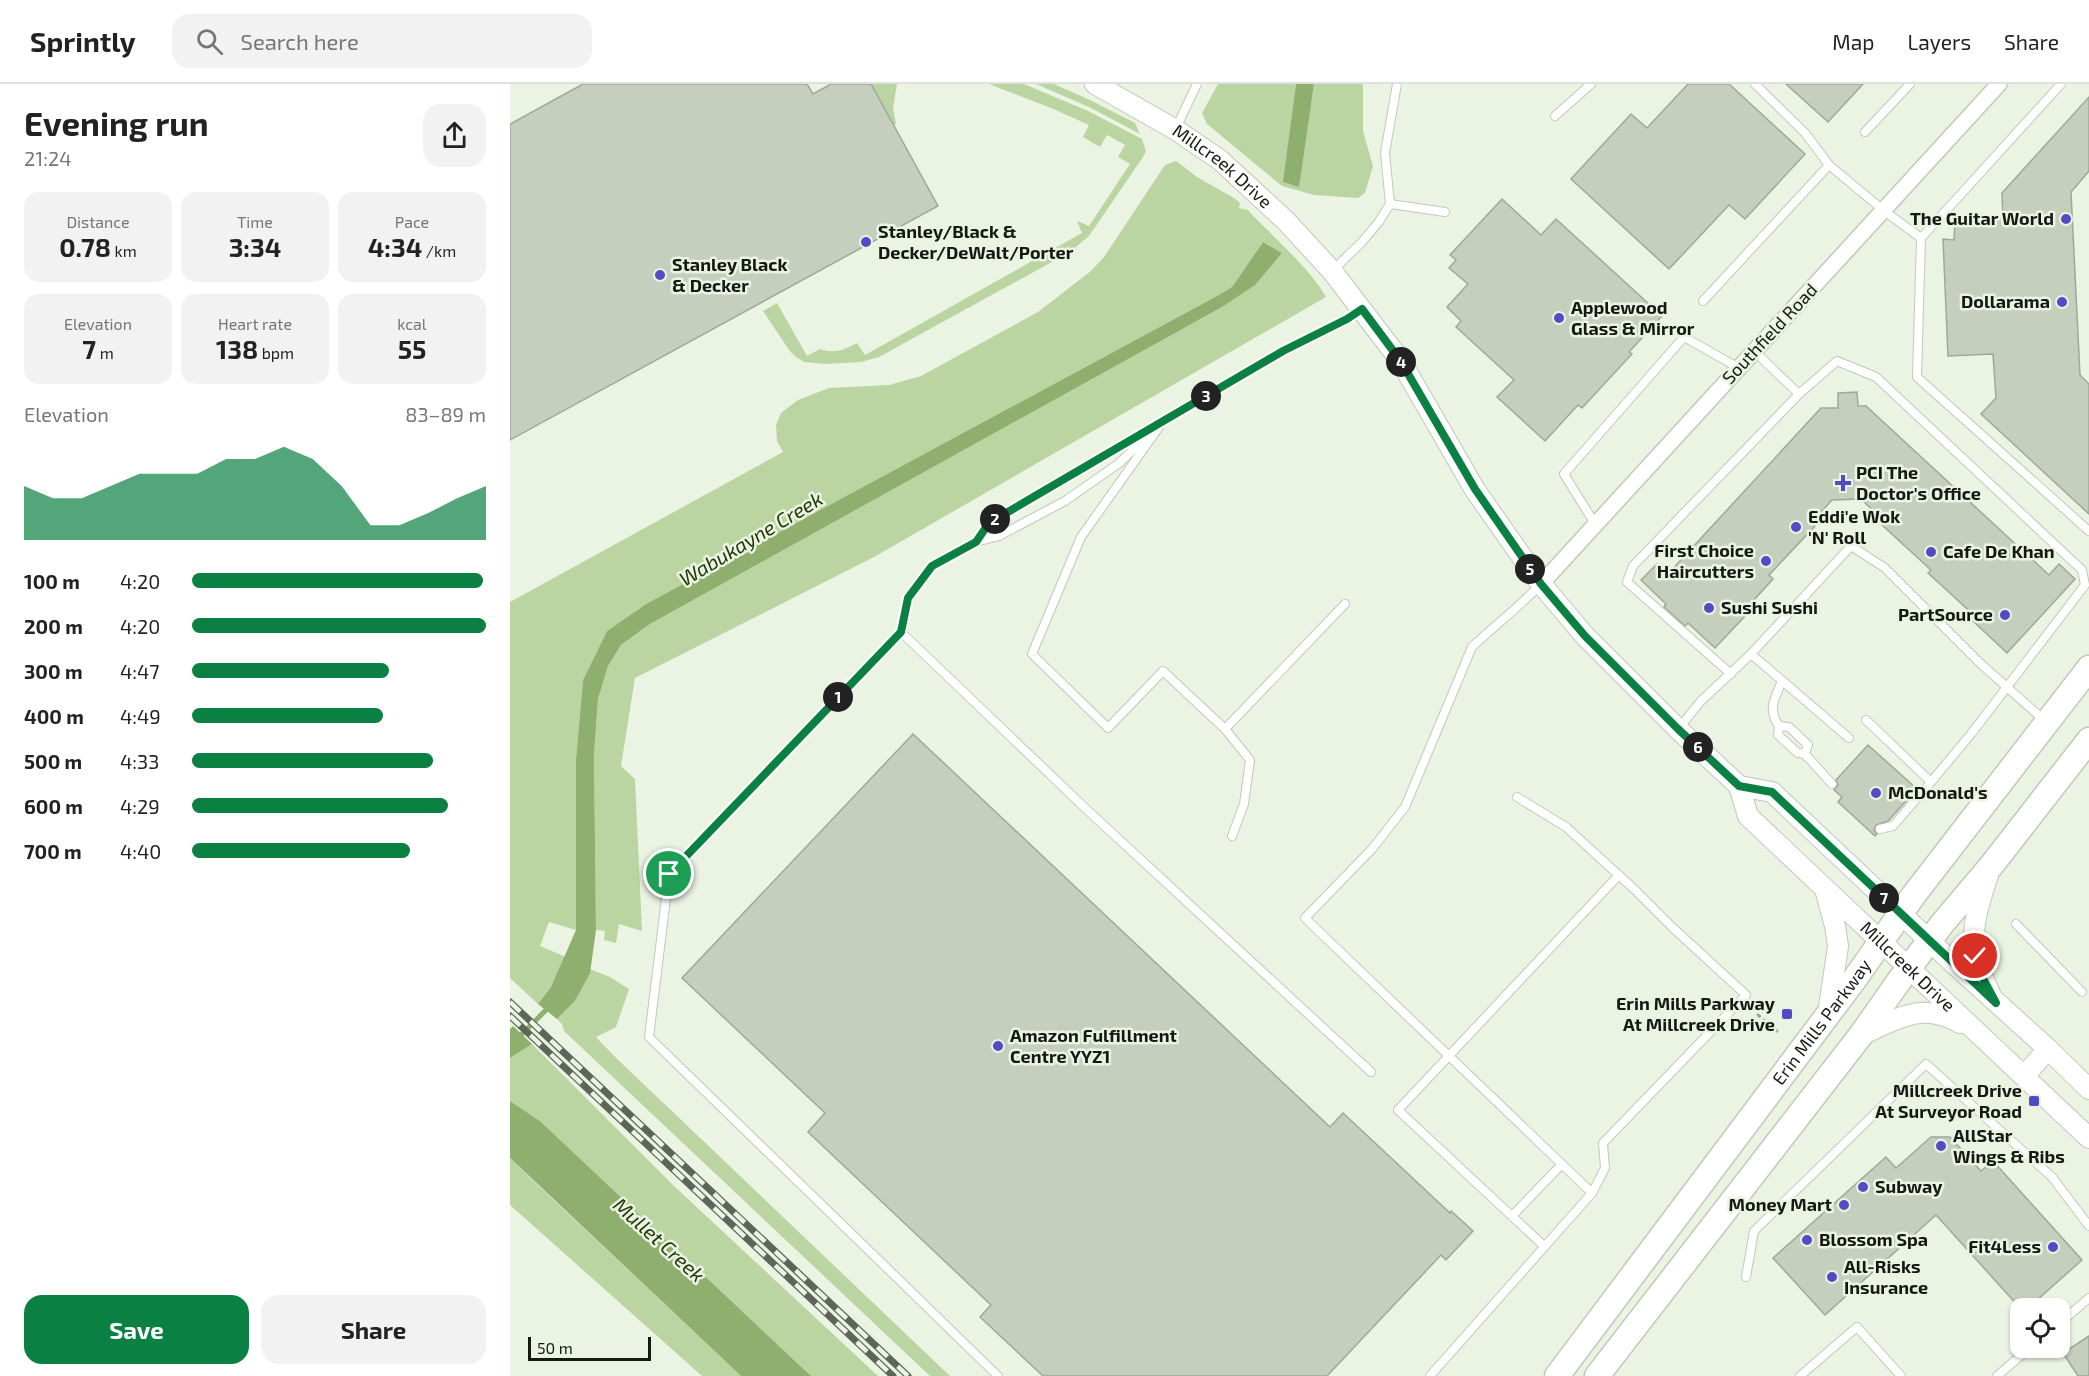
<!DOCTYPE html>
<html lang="en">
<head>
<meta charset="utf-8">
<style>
  body { margin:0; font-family:"Exo 2",sans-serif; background:#f2f2f2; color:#222; height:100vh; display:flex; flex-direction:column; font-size:22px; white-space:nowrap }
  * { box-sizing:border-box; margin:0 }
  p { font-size:20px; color:#767676 }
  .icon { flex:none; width:33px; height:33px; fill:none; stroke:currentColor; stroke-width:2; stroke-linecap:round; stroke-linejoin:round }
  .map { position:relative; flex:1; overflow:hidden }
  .sheet { display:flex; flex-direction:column; background:#fff; width:510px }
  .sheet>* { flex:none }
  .tools { position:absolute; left:1500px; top:1214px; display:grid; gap:12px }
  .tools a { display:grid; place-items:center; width:60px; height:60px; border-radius:12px; background:#fff; box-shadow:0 2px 4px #0004; font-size:30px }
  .scale { position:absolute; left:18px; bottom:15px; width:123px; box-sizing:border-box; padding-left:6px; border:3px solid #161913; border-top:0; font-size:16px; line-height:21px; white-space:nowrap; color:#161913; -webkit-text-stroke:4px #ebf4e3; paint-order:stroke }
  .pin { position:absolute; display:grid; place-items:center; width:51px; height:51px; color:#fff; margin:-26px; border:3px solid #fff; border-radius:50%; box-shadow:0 2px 6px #0007 }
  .km { position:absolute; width:30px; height:30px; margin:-15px; border-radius:50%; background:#222; color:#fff; font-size:16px; line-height:30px; text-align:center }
  .round { display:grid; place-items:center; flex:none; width:63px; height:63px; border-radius:18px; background:#f2f2f2 }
  .overview { display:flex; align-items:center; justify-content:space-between; height:102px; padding:0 24px }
  h1 { font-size:33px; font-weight:700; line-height:45px }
  .stats { display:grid; grid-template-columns:repeat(3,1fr); gap:9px; height:102px; padding:6px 24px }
  .stats div { display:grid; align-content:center; border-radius:15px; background:#f2f2f2; text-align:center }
  .stats b { font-size:26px; font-weight:700 }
  .stats small { font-size:16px; font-weight:400 }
  .stats p { font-size:16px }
  .chart { height:168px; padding:12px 24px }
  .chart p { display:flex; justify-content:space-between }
  .chart svg { width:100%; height:108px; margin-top:6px; fill:#0b8043; opacity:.7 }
  .primary-button { display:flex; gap:12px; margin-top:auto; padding:12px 24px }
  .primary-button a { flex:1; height:69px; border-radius:18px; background:#0b8043; color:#fff; font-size:24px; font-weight:700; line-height:69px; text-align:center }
  .primary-button a+a { background:#f2f2f2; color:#222 }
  ul { padding:0 24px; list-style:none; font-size:20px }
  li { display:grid; grid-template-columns:96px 72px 1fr; align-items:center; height:45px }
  li i { height:15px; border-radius:8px; background:#0b8043 }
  header { display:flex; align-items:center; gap:36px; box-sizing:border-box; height:84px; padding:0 30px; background:#fff; border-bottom:2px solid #e0e0e0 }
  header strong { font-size:28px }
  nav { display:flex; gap:33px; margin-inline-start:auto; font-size:21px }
  .search { width:420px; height:54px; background:#f2f2f2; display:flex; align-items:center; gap:15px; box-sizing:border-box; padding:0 21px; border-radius:18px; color:#767676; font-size:22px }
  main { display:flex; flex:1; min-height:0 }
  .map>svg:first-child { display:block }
  .green { fill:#bbd5a2 }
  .water { fill:#8faf6f }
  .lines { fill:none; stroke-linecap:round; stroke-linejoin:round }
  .stream { stroke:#8faf6f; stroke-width:5 }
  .building { fill:#c6cebe; stroke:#a0a898; stroke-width:1.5 }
  .service-casing { stroke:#c1c9b9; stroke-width:10 }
  .minor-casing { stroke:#c1c9b9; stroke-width:18 }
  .tertiary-casing { stroke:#c1c9b9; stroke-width:22 }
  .primary-casing { stroke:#c1c9b9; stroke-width:27 }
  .path { stroke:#9ea598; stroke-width:3; stroke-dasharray:4.5 3; stroke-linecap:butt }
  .service { stroke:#fff; stroke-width:8 }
  .minor { stroke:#fff; stroke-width:15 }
  .tertiary { stroke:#fff; stroke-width:20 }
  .primary { stroke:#fff; stroke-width:24 }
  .rail-casing { stroke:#60655b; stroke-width:7 }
  .rail { stroke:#ebf4e3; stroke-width:4.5; stroke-dasharray:14; stroke-linecap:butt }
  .route-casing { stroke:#fff; stroke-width:12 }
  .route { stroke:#0b8043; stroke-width:8 }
  .poi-dot { fill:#534cc4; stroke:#ebf4e3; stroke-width:2 }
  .labels { text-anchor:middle; stroke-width:5; stroke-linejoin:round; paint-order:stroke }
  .street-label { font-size:18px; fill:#161913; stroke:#ebf4e3 }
  .poi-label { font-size:18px; font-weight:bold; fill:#161913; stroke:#ebf4e3; text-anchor:start }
  .water-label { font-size:20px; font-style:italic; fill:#243808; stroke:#ebf4e3 }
</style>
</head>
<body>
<header>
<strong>Sprintly</strong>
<div class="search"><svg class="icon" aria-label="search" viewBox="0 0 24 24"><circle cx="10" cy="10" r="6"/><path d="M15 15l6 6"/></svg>Search here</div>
<nav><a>Map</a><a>Layers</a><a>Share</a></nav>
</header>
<main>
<section class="sheet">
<div class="overview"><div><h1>Evening run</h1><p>21:24</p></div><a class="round"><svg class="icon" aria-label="share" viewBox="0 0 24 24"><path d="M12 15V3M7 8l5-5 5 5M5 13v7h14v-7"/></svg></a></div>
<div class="stats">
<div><p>Distance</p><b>0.78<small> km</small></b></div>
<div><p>Time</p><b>3:34</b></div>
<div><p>Pace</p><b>4:34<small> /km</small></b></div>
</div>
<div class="stats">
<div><p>Elevation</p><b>7<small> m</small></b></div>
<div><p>Heart rate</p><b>138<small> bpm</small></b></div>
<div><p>kcal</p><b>55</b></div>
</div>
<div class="chart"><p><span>Elevation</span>83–89 m</p>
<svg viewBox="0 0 160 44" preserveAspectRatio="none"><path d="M0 44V22L10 27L20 27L30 22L40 17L50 17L60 17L70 11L80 11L90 6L100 11L110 22L120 38L130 38L140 33L150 27L160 22V44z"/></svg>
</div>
<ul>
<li><b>100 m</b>4:20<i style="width:99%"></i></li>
<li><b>200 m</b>4:20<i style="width:100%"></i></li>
<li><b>300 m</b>4:47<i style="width:67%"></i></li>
<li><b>400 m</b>4:49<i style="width:65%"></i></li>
<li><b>500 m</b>4:33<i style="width:82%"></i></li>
<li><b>600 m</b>4:29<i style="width:87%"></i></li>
<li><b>700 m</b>4:40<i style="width:74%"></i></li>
</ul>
<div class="primary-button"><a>Save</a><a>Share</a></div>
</section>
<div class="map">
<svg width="1579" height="1292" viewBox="0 0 1579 1292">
  <rect width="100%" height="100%" fill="#ebf4e3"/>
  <g class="green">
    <polygon points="361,0 387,0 383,24 386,40 384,42"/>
    <path d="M479,0H514L578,27L632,55L636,67L633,73L579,152L560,168L369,273L351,278L315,280L294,278L286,273L279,266L253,227L267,219L297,272L310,265C325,270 334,266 347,259L355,271L572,149L567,137L579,142L620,80L608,73L615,61L597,51L590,63L573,53L579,41L541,24Z"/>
    <polygon points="526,0 544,0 580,16 625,39 630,50 579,23"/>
    <polygon points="708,0 786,0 774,98 788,102 804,0 853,0 853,47 863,82 855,109 848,114 804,111 772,102 697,40 692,29"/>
    <path d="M666,77L687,93L724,114L730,119L729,124L738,126C762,152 799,183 816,213L364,473L125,594L111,682L125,695L132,847L109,840L106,859L94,856L95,847L86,846L84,671L88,615L98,582L111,561L140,540L712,223L772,169L753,158L722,203L707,212L136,520L97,547L73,596L66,675V846L39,838L30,862L56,873L41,903L28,920L0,894V518L273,368L267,357L266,341L271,329L288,316L319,304L379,301L411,292L528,228L581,187L594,173L655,81Z"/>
    <polygon points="80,885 100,893 119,905 106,943 86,953 103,971 440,1292 420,1292 54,947 52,940 47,935 65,917"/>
    <polygon points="22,960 165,1103 368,1292 301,1292 30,1037 0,1017 0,974"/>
    <polygon points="0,1074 16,1090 231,1292 192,1292 0,1121"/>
  </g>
  <g class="water">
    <polygon points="786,0 804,0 789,103 773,98"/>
    <polygon points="753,158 772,169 745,201 712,223 140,540 111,561 98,582 88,615 84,671 86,846 80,889 65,917 47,935 28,920 41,903 66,846 66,675 73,596 97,547 136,520 707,212 722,203"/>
    <polygon points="3,942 22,960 0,974 0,945"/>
    <polygon points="0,1017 30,1037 301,1292 231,1292 0,1074"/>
  </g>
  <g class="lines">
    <polyline class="stream" points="0,957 12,950 41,921"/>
  </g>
  <g class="building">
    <polygon points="73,0 297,0 303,10 321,0 361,0 428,122 0,356 0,40"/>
    <polygon points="1178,0 1219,0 1295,70 1235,135 1219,121 1159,185 1061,95 1121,30 1137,44"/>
    <polygon points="1276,0 1353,0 1318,38"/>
    <polygon points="1579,13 1579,87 1561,108 1570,291 1579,300 1579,430 1471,330 1486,314 1483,270 1438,272 1433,155 1444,156 1445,136 1493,134 1492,109"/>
    <polygon points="992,115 1031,151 1046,135 1152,232 1119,268 1122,270 1072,324 1068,321 1035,357 987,313 1004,296 946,243 951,237 937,223 958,200 939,184 946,176 940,171"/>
    <polygon points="1347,308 1348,322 1356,322 1539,491 1549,480 1565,495 1497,569 1463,537 1467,534 1418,489 1421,486 1372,441 1375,438 1351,415 1322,416 1301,439 1305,442 1259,491 1263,495 1233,528 1236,531 1205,564 1178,539 1175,542 1154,523 1156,520 1131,496 1147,480 1158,490 1311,324 1328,324 1328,309"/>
    <polygon points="403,650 820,1043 833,1029 940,1129 941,1127 963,1147 936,1176 931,1171 817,1292 533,1292 470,1233 481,1221 298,1048 315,1029 172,894"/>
    <polygon points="1358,661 1407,705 1378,737 1366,741 1364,746 1367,750 1365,752 1328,718 1332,713 1324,706 1328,701 1326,696"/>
    <polygon points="1421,1053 1440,1053 1471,1087 1483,1077 1572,1176 1518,1224 1510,1224 1426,1131 1315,1231 1263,1174 1376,1073 1386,1084"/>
    <polygon points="1579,1252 1579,1292 1568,1292 1553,1269"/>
  </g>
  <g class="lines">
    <g class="service-casing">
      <g id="service">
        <polyline points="1245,0 1295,49 1319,81"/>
        <polyline points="1551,0 1411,154 1407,293 1579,447"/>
        <polyline points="1045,32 1081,0"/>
        <polyline points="666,44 687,0"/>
        <polyline points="1355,48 1400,0"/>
        <polyline points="880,120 935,128"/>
        <polyline points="823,186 851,159 868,139 880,120 875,69 887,0"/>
        <polyline points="1193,217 1319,81 1373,126 1411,154"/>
        <polyline points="1244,267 1289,310"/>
        <polyline points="654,336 571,453 522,570 598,644 653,587 715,645 740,676 734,720 722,752"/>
        <polyline points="1085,440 1054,390 1174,253 1229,284"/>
        <polyline points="466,458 479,439 773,267 837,235 851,226"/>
        <polyline points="391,548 398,514 422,482 466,458 489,452 555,417 608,380 640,350"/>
        <polyline points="1241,570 1339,654"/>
        <polyline points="1221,590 1117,498 1123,482 1289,310 1327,277 1366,293 1572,486 1575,501 1461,650 1421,698 1356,636"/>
        <path d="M1272,597C1265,614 1257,625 1269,642L1268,651L1288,669L1295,670L1322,700"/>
        <polyline points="1269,642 1279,643 1298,661 1295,670 1297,673"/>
        <polyline points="1169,644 1191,617 1241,570 1341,462 1375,484 1472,581 1535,637"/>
        <polyline points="715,645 835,520"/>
        <path d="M1007,713L1056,743L1124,805L1162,843L1236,911L1093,1059L1095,1084L1082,1109L795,834L862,765L895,723L962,563C984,542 1008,524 1030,501"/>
        <polyline points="1370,745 1383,742 1421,698"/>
        <polyline points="1506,840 1572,908"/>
        <polyline points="1002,1132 1052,1080"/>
        <polyline points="1034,1162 888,1026 1109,791"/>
        <polyline points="1236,1193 1244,1147 1416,980 1542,1093 1579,1142"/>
        <polyline points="1550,1239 1579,1214"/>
        <polyline points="488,1292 139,953 159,790 391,548 574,723 861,988"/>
        <polyline points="920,1292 1082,1109"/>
        <polyline points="1290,1292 1347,1243 1391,1292"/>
        <polyline points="1487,1292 1521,1263"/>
      </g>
    </g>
    <g class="minor-casing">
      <polyline id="minor" points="1031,500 1489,0"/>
    </g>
    <g class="tertiary-casing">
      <g id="tertiary">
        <path id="s1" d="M585,0L666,46L710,76L776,137L822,187L890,276L965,406L1031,500L1075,552L1168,645L1229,702L1238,732L1579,1054"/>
        <polyline points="1229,702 1262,708 1442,878 1538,965 1579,1005"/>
        <path d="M1479,788C1463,838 1455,860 1480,909"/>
        <polyline points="1315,805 1325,842 1328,862 1318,930"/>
        <path d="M1351,951C1388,935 1411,917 1450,939"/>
        <polyline points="1514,992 1538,965"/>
      </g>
    </g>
    <g class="primary-casing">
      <g id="primary">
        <path id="s2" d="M1047,1292L1344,896L1403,812L1579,584"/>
        <polyline points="1087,1292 1351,951 1389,897 1432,840 1481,782 1579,656"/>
      </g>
    </g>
    <polyline class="path" points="1226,939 1233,946 1248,931 1268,948"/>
    <use href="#service" class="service"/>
    <use href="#minor" class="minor"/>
    <use href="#tertiary" class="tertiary"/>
    <use href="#primary" class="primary"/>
    <g class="rail-casing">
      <g id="rail">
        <polyline points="0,918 398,1292"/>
        <polyline points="0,932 383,1292"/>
      </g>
    </g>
    <use href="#rail" class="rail"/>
  </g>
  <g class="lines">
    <g class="route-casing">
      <polyline id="route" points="159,790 391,548 398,514 422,482 466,458 479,439 773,267 837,235 852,225 890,276 965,405 1031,500 1075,552 1168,645 1229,702 1262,708 1486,919 1470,889 1465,872"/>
    </g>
    <use href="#route" class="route"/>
  </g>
  <g class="poi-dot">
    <circle cx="1556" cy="135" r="6"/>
    <circle cx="356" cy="158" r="6"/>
    <circle cx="150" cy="191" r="6"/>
    <circle cx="1552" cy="218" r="6"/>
    <circle cx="1049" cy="234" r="6"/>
    <path d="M1330 390h6v6h6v6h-6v6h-6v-6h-6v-6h6z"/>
    <circle cx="1286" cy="443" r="6"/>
    <circle cx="1421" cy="468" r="6"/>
    <circle cx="1256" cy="477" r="6"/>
    <circle cx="1199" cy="524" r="6"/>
    <circle cx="1495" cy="531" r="6"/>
    <circle cx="1366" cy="709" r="6"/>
    <rect x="1271" y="924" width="12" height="12" rx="3"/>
    <circle cx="488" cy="962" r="6"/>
    <rect x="1518" y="1011" width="12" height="12" rx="3"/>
    <circle cx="1431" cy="1062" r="6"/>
    <circle cx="1353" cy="1103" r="6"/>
    <circle cx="1334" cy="1121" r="6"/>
    <circle cx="1297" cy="1156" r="6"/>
    <circle cx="1543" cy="1163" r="6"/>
    <circle cx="1322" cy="1193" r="6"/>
  </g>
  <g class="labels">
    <g class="street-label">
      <text dy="6" stroke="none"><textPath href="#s1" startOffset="152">Millcreek Drive</textPath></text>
      <text transform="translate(1260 250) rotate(-47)" y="6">Southfield Road</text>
      <text dy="6" stroke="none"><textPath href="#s1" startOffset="1215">Millcreek Drive</textPath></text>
      <text dy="6" stroke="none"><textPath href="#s2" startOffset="442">Erin Mills Parkway</textPath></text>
    </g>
    <g class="poi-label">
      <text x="1544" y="141" text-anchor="end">The Guitar World</text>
      <text x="368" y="154">Stanley/Black &amp;<tspan x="368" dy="21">Decker/DeWalt/Porter</tspan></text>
      <text x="162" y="187">Stanley Black<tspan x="162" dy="21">&amp; Decker</tspan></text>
      <text x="1540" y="224" text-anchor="end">Dollarama</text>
      <text x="1061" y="230">Applewood<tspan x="1061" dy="21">Glass &amp; Mirror</tspan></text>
      <text x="1346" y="395">PCI The<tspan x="1346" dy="21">Doctor's Office</tspan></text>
      <text x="1298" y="439">Eddi'e Wok<tspan x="1298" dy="21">'N' Roll</tspan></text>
      <text x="1244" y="473" text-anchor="end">First Choice<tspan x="1244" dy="21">Haircutters</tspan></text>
      <text x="1433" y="474">Cafe De Khan</text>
      <text x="1211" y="530">Sushi Sushi</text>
      <text x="1483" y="537" text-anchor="end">PartSource</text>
      <text x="1378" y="715">McDonald's</text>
      <text x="1265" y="926" text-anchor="end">Erin Mills Parkway<tspan x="1265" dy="21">At Millcreek Drive</tspan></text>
      <text x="500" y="958">Amazon Fulfillment<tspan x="500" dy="21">Centre YYZ1</tspan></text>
      <text x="1512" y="1013" text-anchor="end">Millcreek Drive<tspan x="1512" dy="21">At Surveyor Road</tspan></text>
      <text x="1443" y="1058">AllStar<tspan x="1443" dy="21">Wings &amp; Ribs</tspan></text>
      <text x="1365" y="1109">Subway</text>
      <text x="1322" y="1127" text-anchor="end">Money Mart</text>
      <text x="1309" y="1162">Blossom Spa</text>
      <text x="1531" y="1169" text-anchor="end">Fit4Less</text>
      <text x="1334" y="1189">All-Risks<tspan x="1334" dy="21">Insurance</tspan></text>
    </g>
    <g class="water-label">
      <text transform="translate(241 455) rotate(-31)" y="7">Wabukayne Creek</text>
      <text transform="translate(149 1156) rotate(42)" y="7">Mullet Creek</text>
    </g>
  </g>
</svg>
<div class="tools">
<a><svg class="icon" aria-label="locate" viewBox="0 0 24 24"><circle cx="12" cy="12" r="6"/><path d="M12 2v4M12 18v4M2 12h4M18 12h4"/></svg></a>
</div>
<div class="scale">50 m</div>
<div class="pin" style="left:159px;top:790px;background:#1e9e55"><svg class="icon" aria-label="arrive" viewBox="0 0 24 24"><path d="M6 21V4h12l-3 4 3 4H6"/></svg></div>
<div class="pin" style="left:1465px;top:872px;background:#d93025"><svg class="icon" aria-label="check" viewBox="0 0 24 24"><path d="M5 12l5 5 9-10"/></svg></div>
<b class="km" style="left:328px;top:613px">1</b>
<b class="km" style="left:485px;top:435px">2</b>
<b class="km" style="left:696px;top:312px">3</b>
<b class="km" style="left:891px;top:278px">4</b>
<b class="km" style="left:1020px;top:485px">5</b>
<b class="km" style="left:1188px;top:663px">6</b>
<b class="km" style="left:1374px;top:814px">7</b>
</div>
</main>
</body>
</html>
